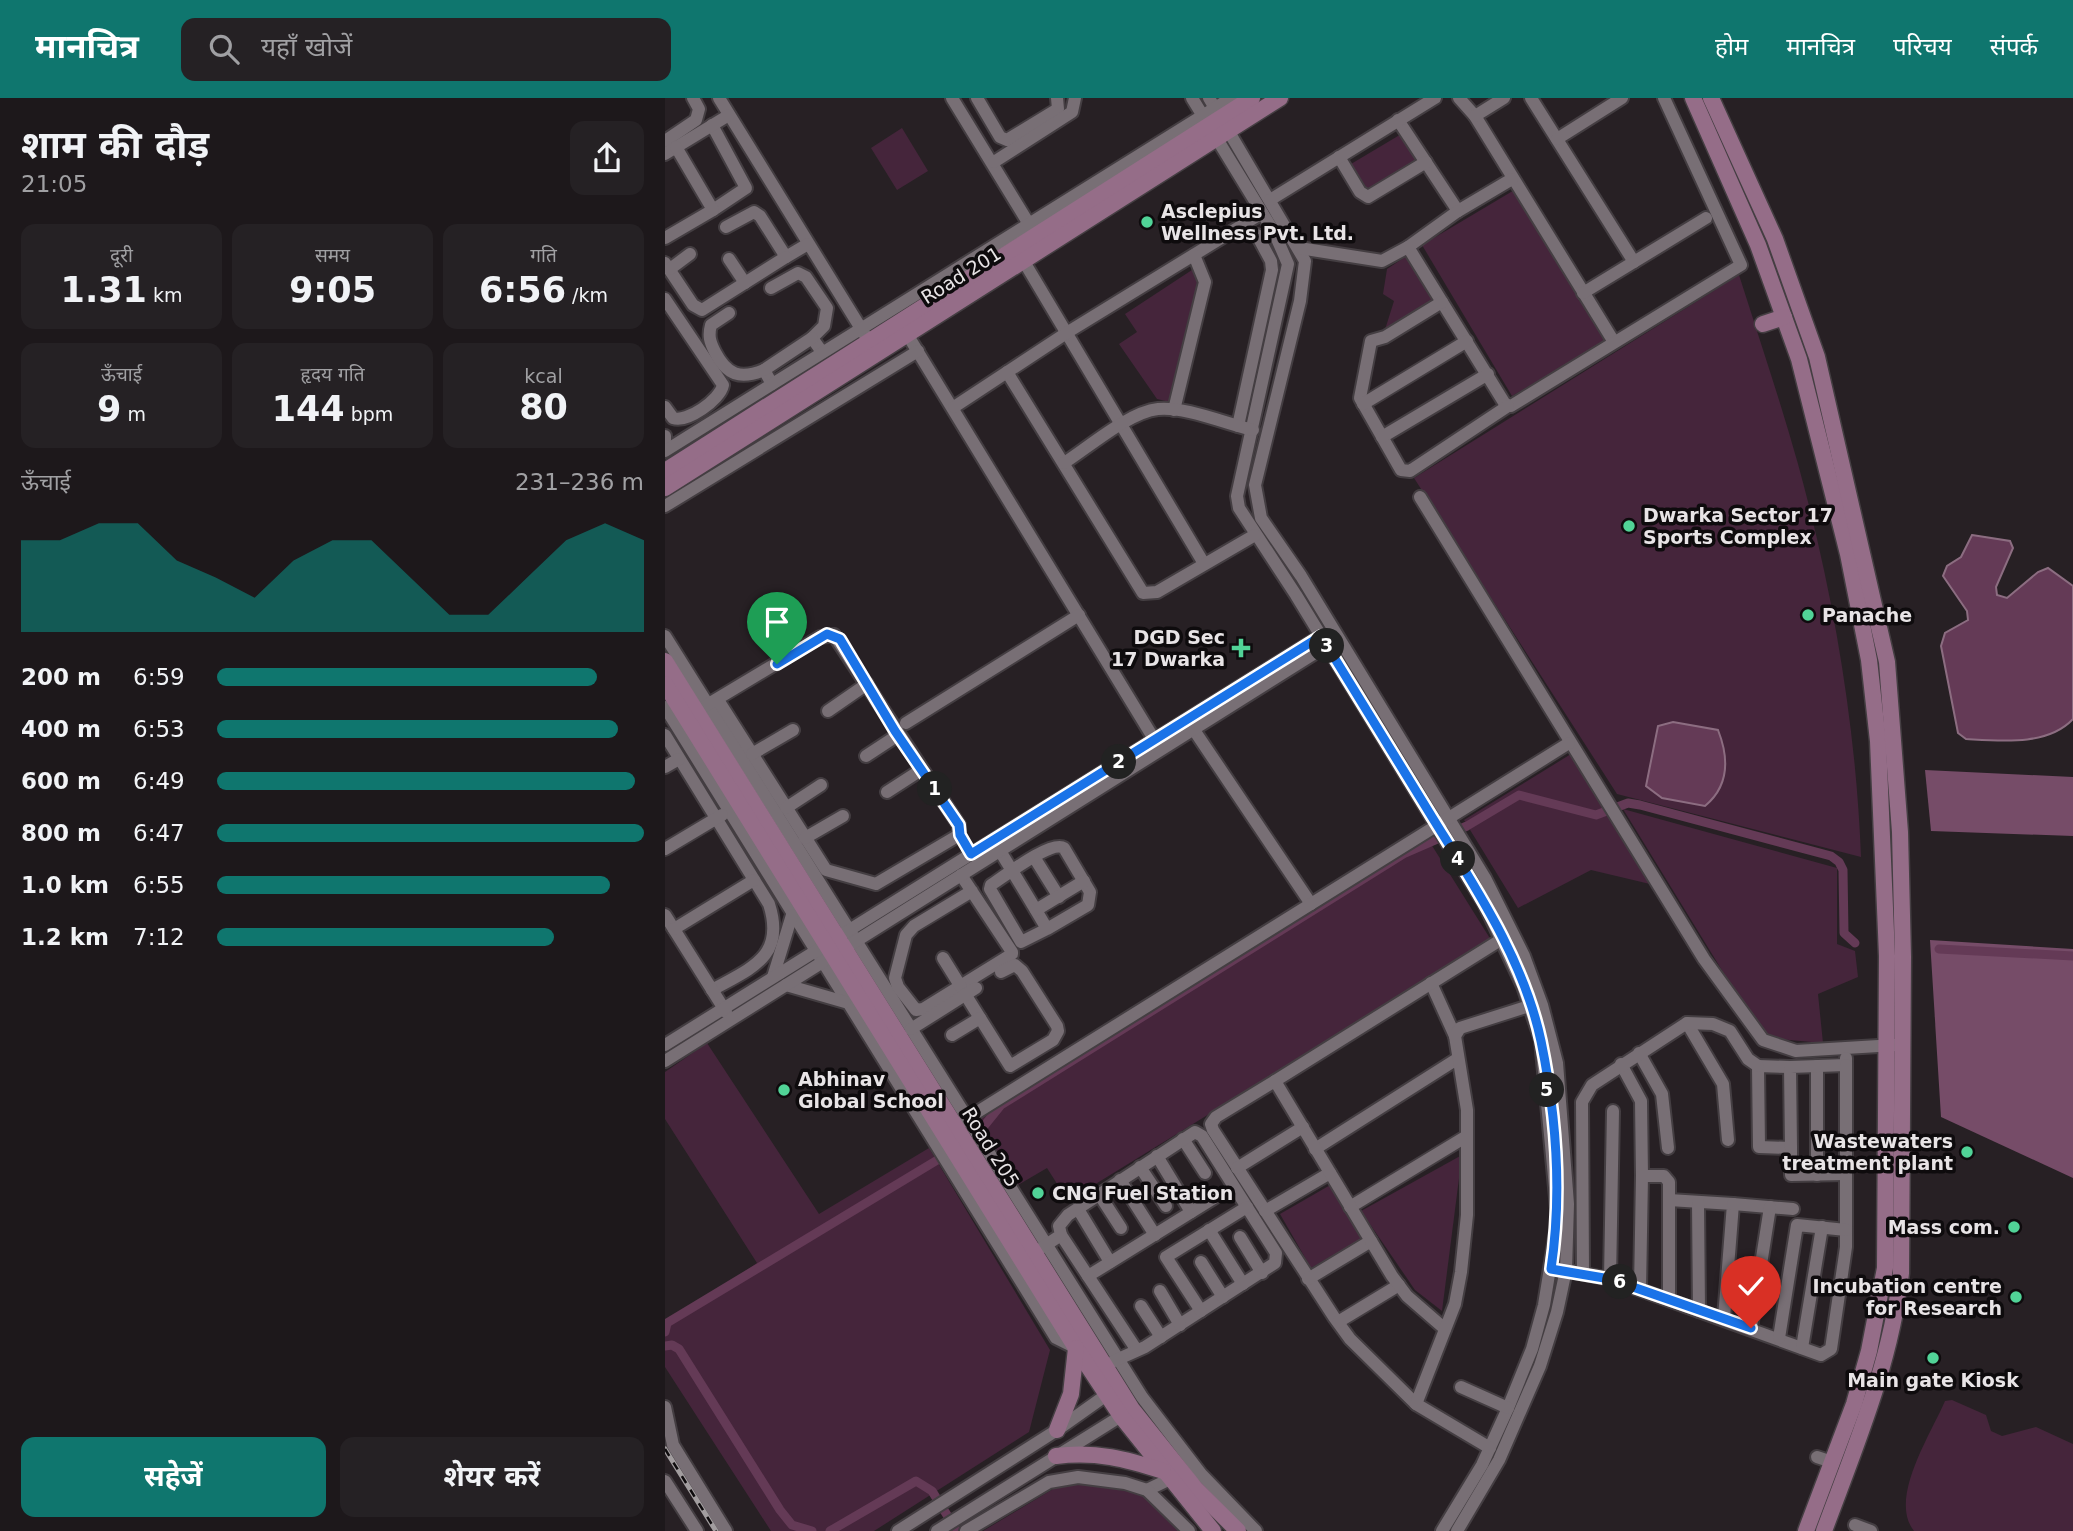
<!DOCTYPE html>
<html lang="hi">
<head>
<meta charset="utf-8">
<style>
  body { margin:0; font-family:"DejaVu Sans","Noto Sans Devanagari",sans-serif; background:#252124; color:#f1f3f6; height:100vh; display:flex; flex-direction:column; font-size:26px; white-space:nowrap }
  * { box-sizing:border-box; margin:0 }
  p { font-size:23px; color:#a0a0a3 }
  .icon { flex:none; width:38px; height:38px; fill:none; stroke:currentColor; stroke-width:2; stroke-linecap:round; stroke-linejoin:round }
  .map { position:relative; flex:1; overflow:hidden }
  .sheet { display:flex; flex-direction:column; background:#1d181b; width:665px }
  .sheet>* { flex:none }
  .pin { position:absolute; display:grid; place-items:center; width:60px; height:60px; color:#fff; margin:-72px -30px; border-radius:50% 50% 50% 0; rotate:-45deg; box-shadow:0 0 7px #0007 }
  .pin .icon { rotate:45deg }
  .km { position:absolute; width:35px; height:35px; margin:-18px; border-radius:50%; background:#222; color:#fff; font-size:19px; line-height:35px; text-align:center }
  .round { display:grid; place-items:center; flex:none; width:74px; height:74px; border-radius:14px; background:#252124 }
  .headline { display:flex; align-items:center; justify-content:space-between; height:119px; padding:0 21px }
  h1 { font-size:38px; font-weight:700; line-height:52px }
  .stats { display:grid; grid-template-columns:repeat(3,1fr); gap:10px; height:119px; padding:7px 21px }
  .stats div { display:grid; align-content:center; border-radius:14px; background:#252124; text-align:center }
  .stats b { font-size:35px; font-weight:700 }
  .stats small { font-size:19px; font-weight:400 }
  .stats p { font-size:19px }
  .chart { height:196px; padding:14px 21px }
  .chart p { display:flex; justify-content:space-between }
  .chart svg { width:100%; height:126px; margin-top:7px; fill:#0f766e; opacity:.7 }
  .button { display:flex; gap:14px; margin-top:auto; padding:14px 21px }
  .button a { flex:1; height:80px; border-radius:14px; background:#0f766e; color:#fff; font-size:28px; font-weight:700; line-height:80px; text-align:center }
  .button a+a { background:#252124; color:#f1f3f6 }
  ul { padding:0 21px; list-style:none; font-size:23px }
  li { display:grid; grid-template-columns:112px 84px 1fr; align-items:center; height:52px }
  li i { height:18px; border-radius:9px; background:#0f766e }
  header { display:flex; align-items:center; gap:42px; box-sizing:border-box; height:98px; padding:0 35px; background:#0f766e; color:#fff }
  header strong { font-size:33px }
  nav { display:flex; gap:38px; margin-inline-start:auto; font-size:24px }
  .search { width:490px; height:63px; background:#252124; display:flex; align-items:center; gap:18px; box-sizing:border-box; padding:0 24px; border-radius:14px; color:#a0a0a3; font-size:26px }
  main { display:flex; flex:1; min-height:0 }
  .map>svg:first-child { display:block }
  .green { fill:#45253b }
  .forest { fill:#764c68 }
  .water { fill:#643a56; stroke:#8c6d81; stroke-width:2 }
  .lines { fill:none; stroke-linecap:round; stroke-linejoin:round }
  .canal { stroke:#643a56; stroke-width:9 }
  .minor-casing { stroke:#443e42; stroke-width:16 }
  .major-casing { stroke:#443e42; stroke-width:19 }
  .minor { stroke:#786f75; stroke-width:12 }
  .major { stroke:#956d88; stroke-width:16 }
  .rail-casing { stroke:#a29d9f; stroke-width:5 }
  .rail { stroke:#0e0b0d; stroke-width:2.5; stroke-dasharray:8; stroke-linecap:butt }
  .route-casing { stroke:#fff; stroke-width:14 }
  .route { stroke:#1a73e8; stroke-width:9 }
  .poi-dot { fill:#51d397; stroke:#0e0b0d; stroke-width:2.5 }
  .labels { text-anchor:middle; stroke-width:7; stroke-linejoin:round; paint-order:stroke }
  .poi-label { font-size:19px; font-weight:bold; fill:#e8e4e6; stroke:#0e0b0d; text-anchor:start }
  .street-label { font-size:19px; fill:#e8e4e6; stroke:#0e0b0d }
</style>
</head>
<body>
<header>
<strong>मानचित्र</strong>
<div class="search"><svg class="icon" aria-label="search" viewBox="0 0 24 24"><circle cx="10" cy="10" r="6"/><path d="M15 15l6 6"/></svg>यहाँ खोजें</div>
<nav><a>होम</a><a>मानचित्र</a><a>परिचय</a><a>संपर्क</a></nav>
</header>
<main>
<section class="sheet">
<div class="headline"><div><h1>शाम की दौड़</h1><p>21:05</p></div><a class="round"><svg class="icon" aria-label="share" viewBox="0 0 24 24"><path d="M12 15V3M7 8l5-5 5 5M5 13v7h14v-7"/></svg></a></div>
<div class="stats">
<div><p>दूरी</p><b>1.31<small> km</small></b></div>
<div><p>समय</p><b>9:05</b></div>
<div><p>गति</p><b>6:56<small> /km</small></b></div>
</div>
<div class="stats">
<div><p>ऊँचाई</p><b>9<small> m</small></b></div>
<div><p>हृदय गति</p><b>144<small> bpm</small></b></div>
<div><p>kcal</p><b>80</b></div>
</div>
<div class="chart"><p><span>ऊँचाई</span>231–236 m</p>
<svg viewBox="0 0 160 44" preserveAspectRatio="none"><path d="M0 44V12L10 12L20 6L30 6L40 19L50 25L60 32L70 19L80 12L90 12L100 25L110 38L120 38L130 25L140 12L150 6L160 12V44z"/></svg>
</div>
<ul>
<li><b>200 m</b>6:59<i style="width:89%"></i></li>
<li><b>400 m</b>6:53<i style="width:94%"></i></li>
<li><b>600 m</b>6:49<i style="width:98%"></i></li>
<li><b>800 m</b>6:47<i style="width:100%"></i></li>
<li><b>1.0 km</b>6:55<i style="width:92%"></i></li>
<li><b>1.2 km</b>7:12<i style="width:79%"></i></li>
</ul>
<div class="button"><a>सहेजें</a><a>शेयर करें</a></div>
</section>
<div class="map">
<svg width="1408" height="1433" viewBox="0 0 1408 1433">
  <rect width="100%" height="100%" fill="#272024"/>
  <g class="green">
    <polygon points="237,30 263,73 232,92 206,50"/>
    <polygon points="738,35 756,64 705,95 686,66"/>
    <polygon points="851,91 941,243 847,298 757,147"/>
    <polygon points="743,157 774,204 718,238 729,203 718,196 722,171"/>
    <polygon points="530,170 535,181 505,304 492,301 454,246 472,234 460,216"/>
    <path d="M1074,177C1094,240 1115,302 1133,366C1168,493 1191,627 1196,759L952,696L749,380Z"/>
    <polygon points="906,656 985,786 926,772 853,810 799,722"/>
    <polygon points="958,711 1172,770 1172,846 1190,853 1193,879 1153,896 1158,945 1103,940 1074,900"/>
    <polygon points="761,738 826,842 403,1103 382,1070 353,1087 309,1016"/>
    <polygon points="42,945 154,1116 264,1050 385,1252 364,1334 209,1433 106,1433 0,1269 0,1228 92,1165 0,1021 0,974"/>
    <polygon points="797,1057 777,1213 750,1192 696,1113"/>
    <polygon points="667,1086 698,1140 646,1170 615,1116"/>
    <path d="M1287,1302L1321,1317L1326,1333L1337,1338L1371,1329L1408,1346V1433H1249C1223,1401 1266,1336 1280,1303Z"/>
    <polygon points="403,1382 486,1398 517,1433 318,1433"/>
  </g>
  <g class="forest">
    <polygon points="1260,672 1408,679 1408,738 1266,733"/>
    <polygon points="1265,842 1408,851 1408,1080 1276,1019"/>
  </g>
  <g class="water">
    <path d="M1307,437L1345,443L1348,450L1331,489L1332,497L1342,500L1373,474L1383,470L1408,488V621C1383,648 1336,643 1301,641L1293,635L1276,548L1280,535L1303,522L1302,513L1278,478L1282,468L1296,459Z"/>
    <path d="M1008,624L1053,632C1064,660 1064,688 1040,708L997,700L981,688L993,628Z"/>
  </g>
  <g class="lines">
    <g class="canal">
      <polyline points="1274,851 1408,858"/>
      <polyline points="315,1033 336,1007 740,755 802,728 854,697 931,717 963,705 975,707 1166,758 1174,764 1178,772 1179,835 1190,845"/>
      <polyline points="0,1234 2,1225 274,1061"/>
      <polyline points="0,1248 7,1247 14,1251 115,1412 127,1427 147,1433"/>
      <polyline points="165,1433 251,1383 267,1393 292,1433"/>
    </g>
    <g class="minor-casing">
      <g id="minor">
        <polyline points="54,0 200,237"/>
        <polyline points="287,0 367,131"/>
        <polyline points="312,0 335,39 342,42 393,11 392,0"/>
        <polyline points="527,0 609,134 623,166 572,398 574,410 631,497 819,805 858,888 876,942 893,1121 879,1207 867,1251 843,1310 817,1367 777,1433"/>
        <polyline points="544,0 640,163 635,203 590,387 596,420 636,478 820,780 859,858 877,907 892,965 903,1106 901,1172 892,1214 875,1268 834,1362 792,1433"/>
        <polyline points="794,0 810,18 949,244"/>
        <polyline points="866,0 969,164"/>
        <polyline points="810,18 839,0"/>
        <polyline points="733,22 793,113 847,81"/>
        <polyline points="47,27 81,90 48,112"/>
        <polyline points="892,41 957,0"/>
        <polyline points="0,43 31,22 34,11 28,0"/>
        <polyline points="0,56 64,17"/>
        <polyline points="674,59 695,94 703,99 761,64"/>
        <polyline points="329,64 407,14 410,0"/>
        <polyline points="605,102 770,0"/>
        <polyline points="61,129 89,114 95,118 121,159 143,146"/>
        <polyline points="0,140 48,112 11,49"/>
        <polyline points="743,149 840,306 846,308 1076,167 999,0"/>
        <polyline points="634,150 717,163 743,149 793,113"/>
        <polyline points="64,161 80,185"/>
        <polyline points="358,162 538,464"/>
        <polyline points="0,165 28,207 37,212 121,159"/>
        <polyline points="5,171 25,156"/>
        <polyline points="106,190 133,175 141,179 162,210 159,228 147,240 157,254"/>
        <polyline points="918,195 1041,120"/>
        <path d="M0,201L58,287C55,302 22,325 8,320L0,309"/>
        <polyline points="777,204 720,239 706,243 695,300 736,372 745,373 843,308"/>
        <path d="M64,215L46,227C43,238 45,244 50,254C62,277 75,282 99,272L107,286"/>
        <polyline points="242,236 489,641"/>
        <polyline points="99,272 147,240"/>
        <polyline points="342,274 478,495 492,494 590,437"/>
        <polyline points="698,306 802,243"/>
        <polyline points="289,309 403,234 597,115"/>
        <polyline points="509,312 540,184 529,157"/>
        <polyline points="573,328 607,172 606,163 592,137"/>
        <polyline points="0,338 0,342"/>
        <polyline points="717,339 823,276"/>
        <polyline points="0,353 566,0"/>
        <path d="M399,365C424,349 464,314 493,311C519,308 562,326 588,332"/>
        <polyline points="755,399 1039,861 1098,942 1131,953 1230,947"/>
        <polyline points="0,408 253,253"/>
        <polyline points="0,538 477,1299 536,1376 591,1433"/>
        <polyline points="0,609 391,1240 411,1250"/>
        <polyline points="37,610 155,539 169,537 294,727 294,737 211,786 161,772 53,602"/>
        <polyline points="163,613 202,586"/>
        <polyline points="241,625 414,517"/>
        <polyline points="529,632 646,806"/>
        <path d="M0,637L104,806C121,859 86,870 47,892"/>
        <polyline points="87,656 128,632"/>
        <polyline points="201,658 233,637"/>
        <polyline points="0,669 14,661"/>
        <polyline points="222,694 256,672"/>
        <polyline points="121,710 156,687"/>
        <polyline points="140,740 178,718"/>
        <polyline points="0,751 57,717"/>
        <path d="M335,753C351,779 367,805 382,831L423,807L425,794L399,750C386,742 340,778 326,787L325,791L356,844L382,831"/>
        <polyline points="369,759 394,799"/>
        <polyline points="296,777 347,854 347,856 258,911 251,912 233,889 230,880 241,837 249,828 307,793"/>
        <polyline points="371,812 419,783"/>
        <polyline points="0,817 61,914"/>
        <polyline points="9,831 89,782"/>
        <polyline points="278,860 296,889"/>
        <polyline points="108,879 127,817"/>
        <polyline points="766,885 790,938"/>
        <polyline points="121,887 180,904"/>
        <polyline points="300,896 345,968 388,942 393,933 392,928 357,873 350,867 336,874"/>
        <polyline points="1022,925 1058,986 1063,1042"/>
        <polyline points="246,931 311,890"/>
        <polyline points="287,937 315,920"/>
        <polyline points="0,947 656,538 664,537"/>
        <polyline points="974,955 997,996 1003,1050"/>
        <polyline points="0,963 666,545"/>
        <polyline points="956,966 976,1003 977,1078"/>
        <polyline points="1152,968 1152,1077"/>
        <polyline points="1125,969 1093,968 1094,1049 1126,1050 1126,1077 1181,1076"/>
        <polyline points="610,983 551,1019 546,1026 548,1032 669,1219 685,1241 751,1306"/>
        <polyline points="298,1023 904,645"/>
        <polyline points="518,1041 540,1075"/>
        <polyline points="1126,1050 1125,969 1181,967 1181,960"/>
        <polyline points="650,1051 792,961"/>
        <polyline points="492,1058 526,1114"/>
        <polyline points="475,1069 501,1108"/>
        <polyline points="572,1070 638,1029"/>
        <polyline points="455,1082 490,1137"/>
        <polyline points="434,1096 456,1130"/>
        <polyline points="1004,1102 1068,1106 1059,1220"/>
        <polyline points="1033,1104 1034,1213"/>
        <polyline points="1068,1106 1128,1111"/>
        <polyline points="685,1109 802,1038"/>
        <polyline points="413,1111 445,1164"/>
        <polyline points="600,1113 665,1075"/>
        <polyline points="544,1132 578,1186"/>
        <polyline points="396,1137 471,1251"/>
        <polyline points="575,1139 597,1175"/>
        <polyline points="378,1149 396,1137 394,1128 403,1117 530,1034 537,1038 611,1155 610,1165 480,1249 449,1263"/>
        <polyline points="536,1164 558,1199"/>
        <polyline points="894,1171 945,1181 1156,1257 1166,1251 1181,1149 1181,967"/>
        <polyline points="918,1174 917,1004 927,987 1022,925 1048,926 1065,933 1083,961 1093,968"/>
        <polyline points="423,1178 549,1100"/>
        <polyline points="643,1181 706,1143"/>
        <polyline points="945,1181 948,1013"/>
        <polyline points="975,1191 977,1078 999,1078 1004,1084 1004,1201"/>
        <polyline points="495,1193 515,1227"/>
        <polyline points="476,1208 496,1239"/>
        <polyline points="536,1213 501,1159 582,1109"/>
        <polyline points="673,1224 734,1187"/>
        <polyline points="1086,1230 1105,1109"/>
        <polyline points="780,1231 742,1198 727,1178 610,983 837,841"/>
        <polyline points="1114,1240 1132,1127 1181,1132"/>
        <polyline points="1137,1250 1157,1129"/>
        <polyline points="796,1289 843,1310"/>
        <polyline points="0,1309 8,1347 61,1433"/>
        <polyline points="825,1350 751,1306 790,1206 796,1174 802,1117 802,1012 790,938 795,930 864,908"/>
        <polyline points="1152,1359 1167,1364"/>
        <polyline points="0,1383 32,1433"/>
        <polyline points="482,1392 505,1381"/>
        <polyline points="1190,1427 1206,1433"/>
        <polyline points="233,1433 392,1332 447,1293"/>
        <polyline points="272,1433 464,1313"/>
        <polyline points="301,1433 384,1384 413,1379 460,1385 482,1392 524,1433"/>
      </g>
    </g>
    <g class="major-casing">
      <g id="major">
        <polyline points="1028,0 1093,147 1134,261 1183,456 1204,562 1213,643 1222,858 1220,1170 1204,1253 1189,1306 1141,1433"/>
        <path d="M1046,0L1110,141L1152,259L1222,564L1235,734L1238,859L1236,1175C1226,1265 1190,1349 1159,1433"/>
        <polyline points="1098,226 1119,219"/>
        <polyline points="0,373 587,0"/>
        <polyline points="0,390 615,0"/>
        <polyline points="0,563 467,1311 530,1390 573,1433"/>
        <polyline points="0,586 411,1250 456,1318 548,1433"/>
        <polyline points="392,1332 406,1296 411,1250"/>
        <path d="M391,1358C431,1353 461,1361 498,1373"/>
      </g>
    </g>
    <use href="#minor" class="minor"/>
    <use href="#major" class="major"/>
    <g class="rail-casing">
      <polyline id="rail" points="0,1351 51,1433"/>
    </g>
    <use href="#rail" class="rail"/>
  </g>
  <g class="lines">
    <g class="route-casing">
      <path id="route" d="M112,566L162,536L175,541L230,633L294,727L295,737L306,756L656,538C693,599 730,659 767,719C810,789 859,862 876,943C891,1016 897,1097 886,1171L945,1181L1086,1230"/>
    </g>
    <use href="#route" class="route"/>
  </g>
  <g class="poi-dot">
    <circle cx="482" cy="124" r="7"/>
    <circle cx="964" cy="428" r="7"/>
    <circle cx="1143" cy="517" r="7"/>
    <path d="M572.5 539.5h7v7h7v7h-7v7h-7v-7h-7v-7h7z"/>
    <circle cx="119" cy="992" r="7"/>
    <circle cx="1302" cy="1054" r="7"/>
    <circle cx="373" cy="1095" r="7"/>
    <circle cx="1349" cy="1129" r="7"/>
    <circle cx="1351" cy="1199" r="7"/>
    <circle cx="1268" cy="1260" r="7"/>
  </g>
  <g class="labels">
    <g class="poi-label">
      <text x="496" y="120">Asclepius<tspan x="496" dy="22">Wellness Pvt. Ltd.</tspan></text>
      <text x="978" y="424">Dwarka Sector 17<tspan x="978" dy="22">Sports Complex</tspan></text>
      <text x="1157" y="524">Panache</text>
      <text x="560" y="546" text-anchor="end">DGD Sec<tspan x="560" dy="22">17 Dwarka</tspan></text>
      <text x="133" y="988">Abhinav<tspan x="133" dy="22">Global School</tspan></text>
      <text x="1288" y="1050" text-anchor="end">Wastewaters<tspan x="1288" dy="22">treatment plant</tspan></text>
      <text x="387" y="1102">CNG Fuel Station</text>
      <text x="1335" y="1136" text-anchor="end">Mass com.</text>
      <text x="1337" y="1195" text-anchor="end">Incubation centre<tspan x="1337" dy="22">for Research</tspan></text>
      <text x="1268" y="1289" text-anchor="middle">Main gate Kiosk</text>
    </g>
    <g class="street-label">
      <text transform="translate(296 177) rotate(-32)" y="7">Road 201</text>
      <text transform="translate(326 1049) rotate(58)" y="7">Road 205</text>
    </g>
  </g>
</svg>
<div class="pin" style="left:112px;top:566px;background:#1e9e55"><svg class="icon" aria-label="arrive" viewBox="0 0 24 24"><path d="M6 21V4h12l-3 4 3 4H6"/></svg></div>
<div class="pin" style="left:1086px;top:1230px;background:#d93025"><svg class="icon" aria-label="check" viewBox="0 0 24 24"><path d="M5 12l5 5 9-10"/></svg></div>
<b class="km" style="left:270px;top:691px">1</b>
<b class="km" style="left:454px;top:664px">2</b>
<b class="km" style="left:662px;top:548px">3</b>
<b class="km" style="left:793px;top:761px">4</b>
<b class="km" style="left:882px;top:992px">5</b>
<b class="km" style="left:955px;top:1184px">6</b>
</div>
</main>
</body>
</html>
